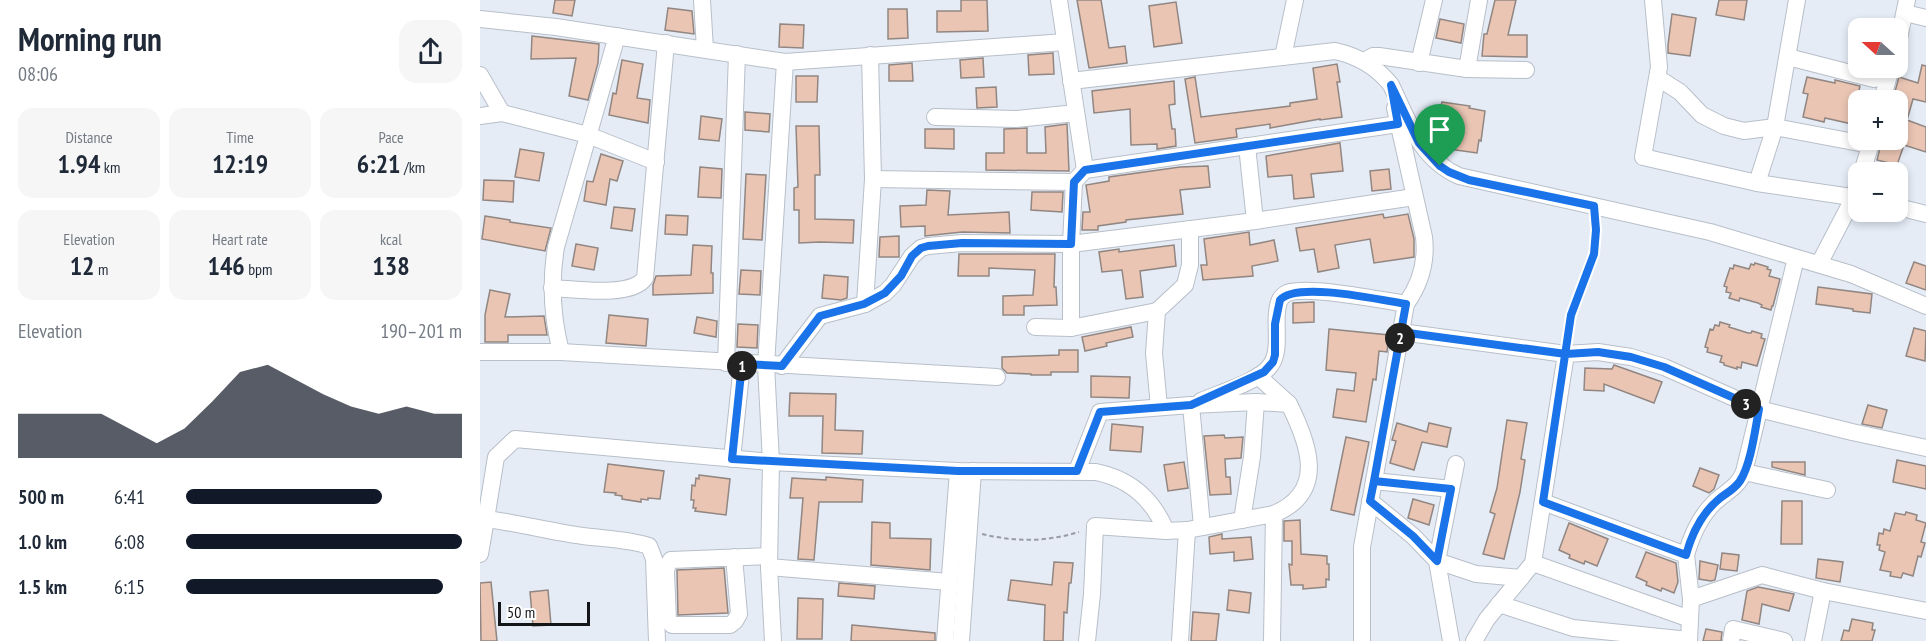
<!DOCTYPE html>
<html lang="en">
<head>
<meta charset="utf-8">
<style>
  body { margin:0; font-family:"PT Sans Narrow",sans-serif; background:#f6f6f7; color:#1f2937; height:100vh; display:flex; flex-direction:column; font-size:22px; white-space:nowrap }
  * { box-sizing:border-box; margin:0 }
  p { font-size:20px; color:#747a83 }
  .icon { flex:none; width:33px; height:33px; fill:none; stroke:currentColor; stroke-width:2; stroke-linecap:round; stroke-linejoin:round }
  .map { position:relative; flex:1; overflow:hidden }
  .panel { display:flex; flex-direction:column; background:#fff; width:480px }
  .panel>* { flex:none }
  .needle { width:39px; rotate:291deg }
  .controls { position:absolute; left:1368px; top:18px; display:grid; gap:12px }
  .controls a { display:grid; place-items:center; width:60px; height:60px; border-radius:12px; background:#fff; box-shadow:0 3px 9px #0003; font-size:30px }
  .scale { position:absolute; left:18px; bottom:15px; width:92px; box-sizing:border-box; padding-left:6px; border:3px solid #131518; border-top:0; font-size:16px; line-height:21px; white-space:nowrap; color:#131518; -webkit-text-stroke:4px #fff; paint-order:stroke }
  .pin { position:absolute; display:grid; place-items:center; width:51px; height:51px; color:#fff; margin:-62px -26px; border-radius:50% 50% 50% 0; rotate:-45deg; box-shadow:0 0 6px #0007 }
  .pin .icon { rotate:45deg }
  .km { position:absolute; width:30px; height:30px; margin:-15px; border-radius:50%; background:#222; color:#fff; font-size:16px; line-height:30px; text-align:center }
  .round { display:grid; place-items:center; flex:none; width:63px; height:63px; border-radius:18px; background:#f6f6f7 }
  .overview { display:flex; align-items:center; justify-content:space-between; height:102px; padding:0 18px }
  h1 { font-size:33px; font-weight:700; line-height:45px }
  .metrics { display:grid; grid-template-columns:repeat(3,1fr); gap:9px; height:102px; padding:6px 18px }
  .metrics div { display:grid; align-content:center; border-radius:15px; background:#f6f6f7; text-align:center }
  .metrics b { font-size:26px; font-weight:700 }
  .metrics small { font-size:16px; font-weight:400 }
  .metrics p { font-size:16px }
  .chart { height:168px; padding:12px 18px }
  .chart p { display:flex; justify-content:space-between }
  .chart svg { width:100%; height:108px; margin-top:6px; fill:#111827; opacity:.7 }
  ul { padding:0 18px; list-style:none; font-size:20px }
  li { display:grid; grid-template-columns:96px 72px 1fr; align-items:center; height:45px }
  li i { height:15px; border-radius:8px; background:#111827 }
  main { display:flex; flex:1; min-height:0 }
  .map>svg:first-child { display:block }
  .building { fill:#eac5b4; stroke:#918681; stroke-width:1.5 }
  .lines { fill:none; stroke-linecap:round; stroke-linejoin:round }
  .minor-casing { stroke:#b8bfc9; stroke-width:18 }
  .path { stroke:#989da5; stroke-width:2; stroke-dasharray:4.5 3; stroke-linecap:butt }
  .minor { stroke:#fff; stroke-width:16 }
  .route-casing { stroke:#fff; stroke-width:12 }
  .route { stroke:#1a73e8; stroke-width:8 }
</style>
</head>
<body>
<main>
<section class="panel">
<div class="overview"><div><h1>Morning run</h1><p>08:06</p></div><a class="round"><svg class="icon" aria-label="share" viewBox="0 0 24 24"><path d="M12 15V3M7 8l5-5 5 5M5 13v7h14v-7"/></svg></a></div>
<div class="metrics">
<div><p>Distance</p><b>1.94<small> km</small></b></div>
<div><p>Time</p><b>12:19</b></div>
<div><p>Pace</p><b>6:21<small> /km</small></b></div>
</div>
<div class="metrics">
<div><p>Elevation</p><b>12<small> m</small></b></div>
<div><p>Heart rate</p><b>146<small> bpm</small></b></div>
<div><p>kcal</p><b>138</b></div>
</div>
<div class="chart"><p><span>Elevation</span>190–201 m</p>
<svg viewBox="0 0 160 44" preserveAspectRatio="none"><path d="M0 44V26L10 26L20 26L30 26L40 32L50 38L60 32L70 21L80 9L90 6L100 12L110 18L120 23L130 26L140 23L150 26L160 26V44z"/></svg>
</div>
<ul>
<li><b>500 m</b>6:41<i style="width:71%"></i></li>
<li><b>1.0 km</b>6:08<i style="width:100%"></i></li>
<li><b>1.5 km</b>6:15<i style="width:93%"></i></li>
</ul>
</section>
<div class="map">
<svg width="1446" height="641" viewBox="0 0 1446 641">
  <rect width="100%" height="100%" fill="#e5ecf6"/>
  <g class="building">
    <polygon points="75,0 95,0 92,16 73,13"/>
    <polygon points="481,0 507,0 508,31 457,32 457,11 481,11"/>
    <polygon points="597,0 621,0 629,48 645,46 647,63 609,68"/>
    <polygon points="1015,0 1036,0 1028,35 1047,35 1047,57 1002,56 1004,34 1007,34"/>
    <polygon points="1239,0 1267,0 1264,20 1236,15"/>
    <polygon points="696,2 702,43 674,47 669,6"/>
    <polygon points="188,8 212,11 214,34 185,30"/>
    <polygon points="408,9 427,9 428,38 408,39"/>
    <polygon points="1192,14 1216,18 1210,56 1188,53 1188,45"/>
    <polygon points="960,19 984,24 981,43 956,38"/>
    <polygon points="300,24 324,25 323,48 299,47"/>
    <polygon points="52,36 119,44 118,63 108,100 89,96 96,58 51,59"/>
    <polygon points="573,53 574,74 549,75 548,55"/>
    <polygon points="503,58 504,77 481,78 480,60"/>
    <polygon points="142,60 163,64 157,98 170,100 168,123 129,115 133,93 136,94"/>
    <polygon points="432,63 433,81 409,81 409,65"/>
    <polygon points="857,64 860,82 857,82 862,117 840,120 840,119 790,128 790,124 756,129 757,137 715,143 705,79 715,77 721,117 810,106 810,103 837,99 833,68"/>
    <polygon points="1442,65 1446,66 1446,102 1433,99 1427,120 1446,127 1446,152 1424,145 1417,165 1397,160 1402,140 1418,143 1418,96 1414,95 1419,77 1438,83"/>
    <polygon points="316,76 338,76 337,102 316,102"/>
    <polygon points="1327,77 1355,83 1355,80 1380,86 1372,124 1345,118 1344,122 1323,117 1328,94 1323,93"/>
    <polygon points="694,81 695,104 689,105 692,129 695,129 696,146 677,149 677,144 651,145 650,109 614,113 612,91"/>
    <polygon points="516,87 517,107 497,108 496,88"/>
    <polygon points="962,102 990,106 989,108 1005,111 1001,141 999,140 997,153 969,149 969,147 954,143 956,131 954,130"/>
    <polygon points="265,112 290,114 289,132 265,130"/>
    <polygon points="221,116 242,119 239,141 219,139"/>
    <polygon points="587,124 589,171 506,170 506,153 524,153 524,129 547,128 547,153 566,153 565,127"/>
    <polygon points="316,126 339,126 340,175 335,175 335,219 374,220 373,243 340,242 319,243 319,210 314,210 314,188 318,187"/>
    <polygon points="445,129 474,129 474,149 445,148"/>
    <polygon points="860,143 863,171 831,174 834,197 814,199 812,175 788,177 786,156"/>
    <polygon points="40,149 64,153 59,181 35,177"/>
    <polygon points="121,154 143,161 137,181 130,179 126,205 104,201 107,181 113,182"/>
    <polygon points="728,166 730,187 700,190 703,214 646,220 646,222 618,226 618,230 602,230 603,212 610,212 606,185 629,181 629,177 700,167"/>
    <polygon points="220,167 242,169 241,198 218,197"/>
    <polygon points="909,169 911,189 892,191 890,171"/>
    <polygon points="266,174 286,175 282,240 263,239"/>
    <polygon points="4,180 34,181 33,202 3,200"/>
    <polygon points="447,190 470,191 468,215 529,212 530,233 482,232 445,236 445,226 421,227 420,206 446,205"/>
    <polygon points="552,192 583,192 582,212 551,210"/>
    <polygon points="134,207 155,209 152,231 131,228"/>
    <polygon points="903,214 904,218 928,214 934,239 934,257 894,263 890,239 855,245 859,268 838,272 834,249 820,251 816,228"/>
    <polygon points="186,215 208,216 207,235 185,234"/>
    <polygon points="5,216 30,220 30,222 71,228 65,251 2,239"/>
    <polygon points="769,232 770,245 794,240 798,261 772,266 773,276 723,280 721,265 727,265 724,239"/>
    <polygon points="419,236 419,257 399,257 400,237"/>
    <polygon points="96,244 118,248 114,270 92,266"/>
    <polygon points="213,245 232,246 231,273 233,273 233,293 173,295 173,285 176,276 211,275"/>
    <polygon points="694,245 696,266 660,271 663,297 646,299 642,270 622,272 619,252 639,249 639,252"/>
    <polygon points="479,254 575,254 574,287 576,287 577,305 544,306 544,315 523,315 523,296 553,295 555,270 509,268 509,276 478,276"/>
    <polygon points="1434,262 1446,266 1446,290 1426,283"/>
    <polygon points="1275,263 1288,267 1287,269 1291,270 1289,276 1300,279 1293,306 1292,306 1291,310 1281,307 1282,305 1278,303 1260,298 1259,301 1249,298 1251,293 1246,292 1247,287 1244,286 1250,268 1253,269 1254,265 1269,269 1271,264 1274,265"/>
    <polygon points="261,270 281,271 280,295 259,294"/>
    <polygon points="344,275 368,277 367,298 361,300 342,298"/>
    <polygon points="1338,287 1392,294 1390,313 1373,311 1373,309 1336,304"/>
    <polygon points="10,290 30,294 25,317 64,316 67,335 28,335 28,342 5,342 5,315"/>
    <polygon points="834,302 834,322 813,323 813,303"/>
    <polygon points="129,315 168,319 166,346 126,343"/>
    <polygon points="217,317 237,321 236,337 214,333"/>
    <polygon points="1240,322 1250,325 1249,327 1268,333 1271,333 1272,331 1282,334 1281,338 1285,339 1277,366 1262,362 1261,368 1257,367 1257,369 1244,365 1244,363 1240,362 1242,356 1227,352 1228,348 1225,347 1230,329 1233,330 1235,325 1239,326"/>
    <polygon points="258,324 278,325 277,348 257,347"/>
    <polygon points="651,327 653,337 626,343 627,346 605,351 602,337"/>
    <polygon points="1434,328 1446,331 1445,361 1426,356"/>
    <polygon points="849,329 909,335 907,352 899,351 896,380 893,379 886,422 853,417 857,389 874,391 876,373 846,370"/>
    <polygon points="579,350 598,350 598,372 571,372 571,375 551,375 551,374 527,373 522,368 522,357 579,355"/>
    <polygon points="1134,365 1182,382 1174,403 1124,384 1124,391 1104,390 1105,368 1132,369"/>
    <polygon points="611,376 650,377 649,398 611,397"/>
    <polygon points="310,393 356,394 355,430 383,431 382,454 342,453 343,416 309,416"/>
    <polygon points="1388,405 1407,410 1402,428 1382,424"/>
    <polygon points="1027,420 1047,423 1041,459 1045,460 1040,492 1024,559 1003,554 1015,514 1010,512 1017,488"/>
    <polygon points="917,423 947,432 949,423 971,428 967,447 942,442 934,470 910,463 916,441 912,440"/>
    <polygon points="632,424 663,427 661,452 630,450"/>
    <polygon points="744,435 745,438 763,437 761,458 745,459 746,477 750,477 751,494 730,495 724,436"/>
    <polygon points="866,437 889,442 874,515 851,510"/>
    <polygon points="1417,460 1446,466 1446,489 1413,482"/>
    <polygon points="704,462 708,488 688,491 684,465"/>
    <polygon points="1292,462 1325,462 1325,475 1292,467"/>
    <polygon points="128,464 184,471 180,499 168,498 168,500 161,499 161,502 142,499 142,496 135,495 136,493 124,492"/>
    <polygon points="1220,468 1239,475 1234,489 1229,493 1213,486"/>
    <polygon points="219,475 250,479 246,515 215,511 216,508 213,508 214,500 211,500 212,485 215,486 216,478 219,479"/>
    <polygon points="346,477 383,480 382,502 339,502 334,560 318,559 323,498 310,498 312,478 346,480"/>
    <polygon points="933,499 954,505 949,525 928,518"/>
    <polygon points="1302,501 1322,501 1322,544 1301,544"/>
    <polygon points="1426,512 1437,515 1436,520 1446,523 1441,542 1445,543 1441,557 1438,556 1433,576 1423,573 1421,578 1410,576 1411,572 1400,570 1405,552 1399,550 1400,545 1397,545 1399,533 1403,534 1404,529 1410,531 1415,513 1425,515"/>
    <polygon points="820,520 821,554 847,556 847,564 849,564 849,580 846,579 846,587 823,589 823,585 811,585 809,564 812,565 812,541 804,541 804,521"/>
    <polygon points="392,522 410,523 410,538 451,539 450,570 391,565"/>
    <polygon points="1089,523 1128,539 1117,566 1105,561 1104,564 1089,558 1090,555 1079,550"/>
    <polygon points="742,534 742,539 771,537 773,559 754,561 754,552 730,554 729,537"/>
    <polygon points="1166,552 1196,563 1198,582 1194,593 1182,588 1181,591 1166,585 1167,582 1156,577"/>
    <polygon points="1242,553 1259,555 1257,571 1240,569"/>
    <polygon points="1338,559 1363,562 1360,582 1336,578"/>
    <polygon points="1220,561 1238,565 1235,580 1231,581 1219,579"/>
    <polygon points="574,562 593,563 591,583 589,583 587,613 584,612 583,641 564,641 565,605 528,600 531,580 572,585"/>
    <polygon points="244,568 248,613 198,615 197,570"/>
    <polygon points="11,582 17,641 1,641 0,583"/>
    <polygon points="359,583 395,586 394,599 358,596"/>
    <polygon points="1278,587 1314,594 1309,611 1282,604 1279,624 1262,620 1267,591"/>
    <polygon points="68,590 71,625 53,626 50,592"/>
    <polygon points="749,590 771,593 769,613 747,610"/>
    <polygon points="318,598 343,599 342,639 317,639"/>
    <polygon points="713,612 739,614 736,641 711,641"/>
    <polygon points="1372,619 1393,623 1392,630 1395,630 1392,641 1361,641 1364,630 1369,631"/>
    <polygon points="372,625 455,633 455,641 371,641"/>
    <polygon points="1226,629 1242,632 1241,641 1223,641"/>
  </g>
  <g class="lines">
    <g class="minor-casing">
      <g id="minor">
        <polyline points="222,0 225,49"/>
        <polyline points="579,0 605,170"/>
        <polyline points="1173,0 1179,67 1163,157 1277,183 1378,198"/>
        <polyline points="1425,13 1446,18"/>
        <polyline points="0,19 76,27 305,62 585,42"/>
        <polyline points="1418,43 1427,0"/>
        <polyline points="803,57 815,0"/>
        <polyline points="1308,57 1394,79"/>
        <polyline points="884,61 893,56 899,56 987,69 1046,70"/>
        <polyline points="939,63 954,0"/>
        <polyline points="987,69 999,0"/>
        <polyline points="0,75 22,113"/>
        <polyline points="1178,78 1200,92 1222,115 1244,126 1264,131 1295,127 1390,145"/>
        <path d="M591,81L855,51C878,56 896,66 911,85C928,120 940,159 979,176L1230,232L1371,274L1446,306"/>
        <polyline points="1402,100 1411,68"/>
        <polyline points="0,116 22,113 108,135 176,162"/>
        <polyline points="455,117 536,119 596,113"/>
        <polyline points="767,146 775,221"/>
        <polyline points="1382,172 1392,140"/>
        <polyline points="393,179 594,182"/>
        <polyline points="1277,183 1295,127 1317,0"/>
        <polyline points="1418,207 1446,214"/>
        <polyline points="1339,264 1374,197 1378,182"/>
        <path d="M72,288C95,289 151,298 165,278L186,43"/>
        <polyline points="385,304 405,293 413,285 432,256 441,248 448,246 482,243 591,244 775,221 934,197"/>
        <polyline points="555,327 591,328 677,311"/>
        <polyline points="591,328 591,244 594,182 605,170 918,124"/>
        <polyline points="921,332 1086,354 1118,352 1151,357 1184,367 1279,409 1372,432 1446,448"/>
        <polyline points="0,352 81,352 517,377"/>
        <path d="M81,352C72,317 70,283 76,247L137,36"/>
        <polyline points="246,363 257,54"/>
        <polyline points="302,366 340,316 385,304 393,179 390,55"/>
        <polyline points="778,376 809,404"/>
        <path d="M721,401C739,393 778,382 790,366C801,352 795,329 797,312C798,304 799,297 807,293C828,285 901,300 926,304"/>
        <path d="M776,402L809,404C829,444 847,492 794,514"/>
        <polyline points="711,405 722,527"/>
        <polyline points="679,407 674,353 677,311 705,285 710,265 710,229"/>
        <polyline points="252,459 262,364"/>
        <polyline points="597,471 620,412 711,405 776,402 772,457 762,520"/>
        <polyline points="1264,472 1347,490"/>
        <polyline points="894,481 971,489"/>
        <polyline points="890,501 933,536 957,561 996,574 1041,578"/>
        <polyline points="1063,502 1206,555 1211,599"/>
        <polyline points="0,554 6,519"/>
        <path d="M1206,555C1212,534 1220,516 1235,502C1247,491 1258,487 1264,472L1316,258"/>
        <polyline points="254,557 259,614 255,621 250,625 192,625 188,620 186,572 187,566 191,560 289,556"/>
        <polyline points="1053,563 1210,619"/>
        <polyline points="289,567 469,582"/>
        <polyline points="1019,604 1093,628 1209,640"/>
        <path d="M177,641L174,559L169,546C148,539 126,539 103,536C71,532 39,523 6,519L16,457L35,439L291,462L478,471L616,472C650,479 673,499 686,531"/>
        <polyline points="293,641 289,567 291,462 286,365 305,62"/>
        <polyline points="465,641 478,471"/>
        <polyline points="481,641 493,471"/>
        <polyline points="607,641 612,594 615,526 686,531 707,530 794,514 792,641"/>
        <polyline points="700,641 707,530"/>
        <path d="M882,641V547L926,304C941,283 947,262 944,237L915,108"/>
        <polyline points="971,641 957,561 976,464"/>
        <polyline points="994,641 1007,619 1053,563 1086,354"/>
        <polyline points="1209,641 1211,599 1282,575 1343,591 1446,611"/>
        <polyline points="1251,641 1253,629 1304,641"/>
        <polyline points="1333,641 1343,591"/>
      </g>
    </g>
    <g class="path">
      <polyline points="1088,339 1094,303 1105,280 1114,254 1115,220"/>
      <path d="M502,534C535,542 566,542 599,532"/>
    </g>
    <use href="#minor" class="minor"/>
  </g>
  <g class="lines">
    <g class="route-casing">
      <path id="route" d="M960,166L939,143L911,85L918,124L605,170L594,182L591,244L482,243L448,246L441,248L432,256L421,276L405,293L384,304L340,316L302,366L262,364L252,459L478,471H597L620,412L711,405L784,372L793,362L795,355V324L800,300C816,281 901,300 926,304L894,481L890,501L933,536L957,561L971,489L894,481L921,332L1086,354L1118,352L1151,357L1184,367L1279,409C1275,430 1271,464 1260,481C1254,490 1246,493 1239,499C1221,514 1212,533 1206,555L1063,502L1091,315L1114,254L1116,230L1114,206L989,180L969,172L960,166"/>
    </g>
    <use href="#route" class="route"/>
  </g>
</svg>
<div class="controls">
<a><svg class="needle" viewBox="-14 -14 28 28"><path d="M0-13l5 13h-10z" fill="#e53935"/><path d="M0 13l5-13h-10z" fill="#747a83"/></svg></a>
<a>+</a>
<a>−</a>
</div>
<div class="scale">50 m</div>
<div class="pin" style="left:960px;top:166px;background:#1e9e55"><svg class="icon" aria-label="arrive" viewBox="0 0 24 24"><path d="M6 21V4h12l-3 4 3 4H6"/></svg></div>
<b class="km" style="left:262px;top:366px">1</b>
<b class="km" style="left:920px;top:338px">2</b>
<b class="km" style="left:1266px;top:404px">3</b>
</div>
</main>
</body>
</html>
